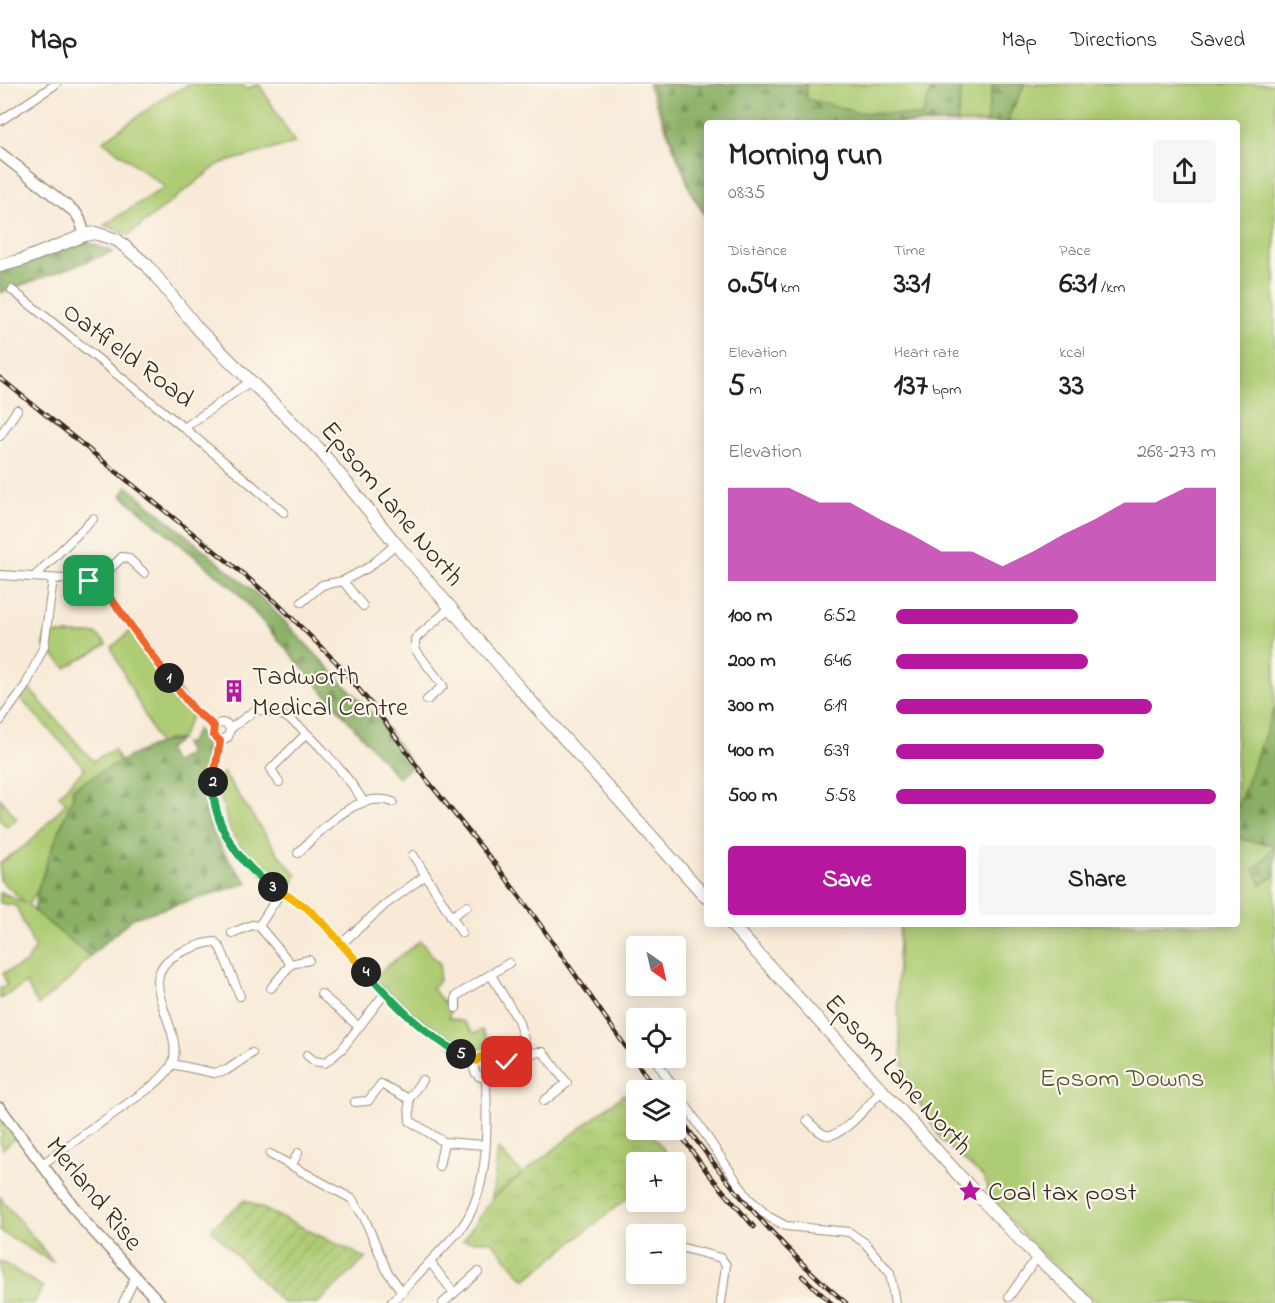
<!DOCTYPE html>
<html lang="en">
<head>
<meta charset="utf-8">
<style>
  body { margin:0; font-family:"Indie Flower",sans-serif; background:#f6f6f6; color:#222; height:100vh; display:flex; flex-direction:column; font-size:22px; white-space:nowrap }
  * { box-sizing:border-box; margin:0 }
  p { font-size:20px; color:#767676 }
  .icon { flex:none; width:33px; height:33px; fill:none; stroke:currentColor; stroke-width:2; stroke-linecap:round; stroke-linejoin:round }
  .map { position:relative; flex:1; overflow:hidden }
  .sheet { position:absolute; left:704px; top:36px; width:536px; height:807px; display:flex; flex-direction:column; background:#fff; border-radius:6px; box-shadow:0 3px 15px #0003 }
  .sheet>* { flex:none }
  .needle { width:39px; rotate:146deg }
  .fabs { position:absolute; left:626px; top:852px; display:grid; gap:12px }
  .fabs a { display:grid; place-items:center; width:60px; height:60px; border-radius:6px; background:#fff; box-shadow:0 3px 15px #0003; font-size:30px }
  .pin { position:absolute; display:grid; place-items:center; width:51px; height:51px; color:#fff; margin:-26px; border-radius:12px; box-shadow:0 3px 9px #0006 }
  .km { position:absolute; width:30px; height:30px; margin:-15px; border-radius:50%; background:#222; color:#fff; font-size:16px; line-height:30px; text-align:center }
  .round { display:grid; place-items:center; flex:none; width:63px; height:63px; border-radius:6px; background:#f6f6f6 }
  .headline { display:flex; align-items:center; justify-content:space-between; height:102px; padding:0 24px }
  h1 { font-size:33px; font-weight:800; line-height:45px }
  .metrics { display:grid; grid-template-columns:repeat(3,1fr); gap:9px; height:102px; padding:6px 24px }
  .metrics div { display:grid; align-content:center }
  .metrics b { font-size:30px; font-weight:800 }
  .metrics small { font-size:16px; font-weight:400 }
  .metrics p { font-size:16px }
  .chart { height:168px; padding:12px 24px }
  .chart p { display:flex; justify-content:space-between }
  .chart svg { width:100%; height:108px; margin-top:6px; fill:#b5179e; opacity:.7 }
  .action { display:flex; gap:12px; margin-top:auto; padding:12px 24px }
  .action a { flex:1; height:69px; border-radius:6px; background:#b5179e; color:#fff; font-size:24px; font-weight:800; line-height:69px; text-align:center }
  .action a+a { background:#f6f6f6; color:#222 }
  ul { padding:0 24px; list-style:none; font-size:20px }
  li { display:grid; grid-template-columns:96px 72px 1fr; align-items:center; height:45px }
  li i { height:15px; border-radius:8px; background:#b5179e }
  header { display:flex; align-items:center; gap:36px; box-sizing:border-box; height:84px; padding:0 30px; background:#fff; border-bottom:2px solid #e0e0e0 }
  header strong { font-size:28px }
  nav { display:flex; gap:33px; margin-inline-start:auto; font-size:21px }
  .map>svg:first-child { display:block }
  .grass { fill:#aecc73; stroke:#747b48; stroke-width:1.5 }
  .forest { fill:url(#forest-firs); stroke:#626d42; stroke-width:1.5 }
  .park { fill:url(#park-crowns); stroke:#747b48; stroke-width:1.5 }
  .garden { fill:url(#garden-furrows); stroke:#747b48; stroke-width:1.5 }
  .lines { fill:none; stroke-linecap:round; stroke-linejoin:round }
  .minor-casing { stroke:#9a8a7a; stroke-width:10 }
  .tertiary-casing { stroke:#9a8a7a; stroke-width:13 }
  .secondary-casing { stroke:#9a8a7a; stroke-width:14 }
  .minor { stroke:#fff; stroke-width:8 }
  .tertiary { stroke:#fff; stroke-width:10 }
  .secondary { stroke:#fff; stroke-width:12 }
  .rail-casing { stroke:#3b2a1e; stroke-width:4.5 }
  .rail { stroke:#fbf7ec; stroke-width:2; stroke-dasharray:7; stroke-linecap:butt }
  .split-1-casing { stroke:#fff; stroke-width:12 }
  .split-2-casing { stroke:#fff; stroke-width:12 }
  .split-3-casing { stroke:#fff; stroke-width:12 }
  .split-4-casing { stroke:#fff; stroke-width:12 }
  .split-5-casing { stroke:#fff; stroke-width:12 }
  .split-6-casing { stroke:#fff; stroke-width:12 }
  .split-1 { stroke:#f0652b; stroke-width:8 }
  .split-2 { stroke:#f0652b; stroke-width:8 }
  .split-3 { stroke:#22a559; stroke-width:8 }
  .split-4 { stroke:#f5b400; stroke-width:8 }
  .split-5 { stroke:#22a559; stroke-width:8 }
  .split-6 { stroke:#f5b400; stroke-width:8 }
  .labels { text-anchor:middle; stroke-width:4.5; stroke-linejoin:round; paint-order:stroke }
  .street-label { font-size:27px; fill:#3b2a1e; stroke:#fbf7ec }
  .poi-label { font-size:27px; fill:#3b2a1e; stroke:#fbf7ec; text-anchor:start }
  .park-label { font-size:27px; fill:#585233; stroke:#fbf7ec }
</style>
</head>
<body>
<header>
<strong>Map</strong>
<nav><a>Map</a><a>Directions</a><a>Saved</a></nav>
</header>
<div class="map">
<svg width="1275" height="1219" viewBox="0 0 1275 1219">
  <defs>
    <pattern id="forest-firs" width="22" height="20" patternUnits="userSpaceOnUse" patternTransform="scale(1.5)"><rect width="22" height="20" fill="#8ab065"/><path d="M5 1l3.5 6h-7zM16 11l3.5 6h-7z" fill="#728f53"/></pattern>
    <pattern id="park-crowns" width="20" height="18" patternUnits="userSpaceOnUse" patternTransform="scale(1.5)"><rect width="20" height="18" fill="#aecc73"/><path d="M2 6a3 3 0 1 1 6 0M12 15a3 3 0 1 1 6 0" fill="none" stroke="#97af63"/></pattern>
    <pattern id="garden-furrows" width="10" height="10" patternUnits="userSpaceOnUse" patternTransform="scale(1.5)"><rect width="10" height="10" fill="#aecc73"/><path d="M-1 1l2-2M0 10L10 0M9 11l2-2" fill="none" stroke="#97af63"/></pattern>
  </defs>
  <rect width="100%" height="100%" fill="#fbf7ec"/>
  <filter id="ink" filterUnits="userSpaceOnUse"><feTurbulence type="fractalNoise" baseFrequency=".0167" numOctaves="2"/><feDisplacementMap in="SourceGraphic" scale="12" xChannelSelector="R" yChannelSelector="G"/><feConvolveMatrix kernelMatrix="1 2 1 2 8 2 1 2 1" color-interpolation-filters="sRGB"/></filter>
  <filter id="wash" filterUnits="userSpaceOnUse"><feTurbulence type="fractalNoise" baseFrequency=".008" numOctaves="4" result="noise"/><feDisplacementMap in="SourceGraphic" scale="24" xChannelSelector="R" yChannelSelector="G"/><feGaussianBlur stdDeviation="1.35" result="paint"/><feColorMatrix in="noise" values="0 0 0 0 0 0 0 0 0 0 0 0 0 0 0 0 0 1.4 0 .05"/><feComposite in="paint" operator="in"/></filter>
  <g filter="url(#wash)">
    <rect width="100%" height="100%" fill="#f8ead7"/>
    <g class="grass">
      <polygon points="191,0 242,0 246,5 259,0 295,59 219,80 129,151 104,141 165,103 103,57 168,11"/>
      <polygon points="648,0 1275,0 1275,1219 1098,1219 1070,1197 1037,1165 990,1114 984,1094 942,1057 910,1003 902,975 899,945 897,897 900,840 1236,840 1236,39 706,39 706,133 692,110"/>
      <polygon points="133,545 194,627 180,656 169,655 159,660 112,566 112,563"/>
      <polygon points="46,550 96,550 107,560 66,584 44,562"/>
      <polygon points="26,601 93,677 114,665 120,678 73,704 73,712 37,808 28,820 34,827 90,872 70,895 38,921 26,899 0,915 0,904 7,901 3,889 25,880 35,865 16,822 0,819 0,808 26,819 0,796 0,779 29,759 66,719 59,711 85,684 19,613"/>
      <polygon points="223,688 279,771 297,791 291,804 272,797 257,785 243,767 230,746 218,704"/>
      <polygon points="0,714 17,735 7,743 0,736"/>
      <polygon points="420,857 440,880 439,897 432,904 444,919 449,916 451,921 449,934 464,938 474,950 482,946 495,967 458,968 372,894"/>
      <polygon points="0,1024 19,1051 2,1065 0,1054 3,1050 0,1048"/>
      <polygon points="498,1065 522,1090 492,1114"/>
      <polygon points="0,1113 54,1179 0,1147"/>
      <polygon points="0,1177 43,1203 34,1219 0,1219"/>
    </g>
    <g class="forest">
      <polygon points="651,0 806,0 806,15 856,28 922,32 933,0 962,0 957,39 706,39 706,133 692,110"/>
      <polygon points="993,0 1025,0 1009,32 1009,39 986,39"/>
      <polygon points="87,158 113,168 0,209 0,186 26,180"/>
      <polygon points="127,402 265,517 388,646 413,682 398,694 235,506 121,411"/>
      <polygon points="1275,623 1275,761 1244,756 1236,750 1236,727"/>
      <path d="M197,645C218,676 202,678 203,708C204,742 226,775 248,799L133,834L90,872L34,827L37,808L48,775L73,712V704C97,691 154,654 180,656L167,665L174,679L189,669L184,660L190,658Z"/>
      <polygon points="1275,762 1275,791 1261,801 1254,786"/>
    </g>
    <polygon class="park" points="624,1010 636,1027 636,1046 649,1046 672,1077 636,1078 636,1107 525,1196 491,1157 463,1157 492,1114"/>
    <polygon class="garden" points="245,1116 366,1174 318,1219 283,1219 212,1146 212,1143"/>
  </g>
  <g filter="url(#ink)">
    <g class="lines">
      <g class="minor-casing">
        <g id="minor">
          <polyline points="0,37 56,0"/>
          <polyline points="12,206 184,344 251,297"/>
          <polyline points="184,344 284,428"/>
          <polyline points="0,352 17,326"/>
          <polyline points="0,491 80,496 95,500 115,520 194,627 214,642"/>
          <polyline points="34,493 93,435"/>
          <polyline points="343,497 369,483 396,460"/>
          <polyline points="95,500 122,473 128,474 144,489"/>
          <polyline points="302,518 322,501 343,497 363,522"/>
          <polyline points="427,616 443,602 415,565 415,555 450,524"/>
          <polyline points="0,637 26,601 44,562 53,495"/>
          <polyline points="214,642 221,639 227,640 230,645 228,653 220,657"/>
          <polyline points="214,642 213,651 220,657"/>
          <path d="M230,645L257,625C265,627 276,628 284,632C307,644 350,695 363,717"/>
          <path d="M220,657C213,691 209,717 225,750C238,775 258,794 281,808C290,814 301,818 308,825C325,839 338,856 352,872C390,914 423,951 476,977"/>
          <polyline points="279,698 271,685 306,650"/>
          <path d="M298,769C321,746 358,705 393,718"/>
          <polyline points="413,771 462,849"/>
          <polyline points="451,833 467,822"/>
          <polyline points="259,842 281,808"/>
          <polyline points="232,849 252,841 259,842 291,880 271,904"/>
          <polyline points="341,860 386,820 426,791"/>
          <polyline points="291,880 309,876"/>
          <polyline points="491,891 518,936 528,969"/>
          <polyline points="321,910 359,943"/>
          <polyline points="456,924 456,912 509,879"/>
          <polyline points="307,971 314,977 325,979 342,965 385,909"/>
          <circle cx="485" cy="983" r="11"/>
          <polyline points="654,974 748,1114 769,1133 786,1142 849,1148 865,1159 890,1189 895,1219"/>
          <path d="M495,977C512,978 526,967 543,968L567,999L544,1017"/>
          <polyline points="172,980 214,989 227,986 252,969"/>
          <polyline points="409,1015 422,996"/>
          <polyline points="355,1018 368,1017 381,1000 409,1015 410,1037 444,1058 485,1061"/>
          <path d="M807,1036C812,1041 819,1049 826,1051C842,1055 871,1018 881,1007"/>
          <polyline points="270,1070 352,1115 364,1133 387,1187 402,1208"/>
          <path d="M41,1081L151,1003C159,996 169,988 173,978C185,941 126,890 184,867C195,863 204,858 215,858L221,865L240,912"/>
          <polyline points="291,1082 298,1069"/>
          <polyline points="439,1082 444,1058"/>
          <polyline points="680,1163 721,1174 726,1181 721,1219"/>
          <polyline points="430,1178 454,1209"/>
          <polyline points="1009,1213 1037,1173"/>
          <polyline points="123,1219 135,1194"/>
          <path d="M391,1219L459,1147C491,1107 487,1043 486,994"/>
          <polyline points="443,1219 478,1188"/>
        </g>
      </g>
      <g class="tertiary-casing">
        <g id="tertiary">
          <polyline points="0,69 76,129 80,136 85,151"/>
          <polyline points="0,1024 85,1138 160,1219"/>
        </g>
      </g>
      <g class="secondary-casing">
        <g id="secondary">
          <polyline points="0,182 22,176 85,151 95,149 117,156 147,181 198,245 318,364 396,460 520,605 706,813"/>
          <polyline points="731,840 967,1100 1037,1173 1087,1219"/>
        </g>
      </g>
      <use href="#minor" class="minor"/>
      <use href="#tertiary" class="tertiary"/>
      <use href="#secondary" class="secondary"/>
      <g class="rail-casing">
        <g id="rail">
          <polyline points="0,294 247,493 277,519 337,579 376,626 427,696 499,785 532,829 656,1006"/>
          <path d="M675,1027C725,1098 779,1163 846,1219"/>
          <polyline points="675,1043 707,1088 754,1143"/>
          <polyline points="802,1192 831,1219"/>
        </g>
      </g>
      <use href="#rail" class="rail"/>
    </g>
  </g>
  <g class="lines" filter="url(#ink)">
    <g class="split-1-casing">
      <polyline id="split-1" points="89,497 105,509 115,520 169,594"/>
    </g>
    <g class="split-2-casing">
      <polyline id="split-2" points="169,594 195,627 214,642 213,651 220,657 213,698"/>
    </g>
    <g class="split-3-casing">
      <path id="split-3" d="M213,698C212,740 239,780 273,803"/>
    </g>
    <g class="split-4-casing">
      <polyline id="split-4" points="273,803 306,823 325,841 366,888"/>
    </g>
    <g class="split-5-casing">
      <path id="split-5" d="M366,888C394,919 423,950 461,970"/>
    </g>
    <g class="split-6-casing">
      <path id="split-6" d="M461,970L476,977C485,968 488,975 497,978C500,979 504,978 507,978"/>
    </g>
    <use href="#split-1" class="split-1"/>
    <use href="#split-2" class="split-2"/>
    <use href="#split-3" class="split-3"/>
    <use href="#split-4" class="split-4"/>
    <use href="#split-5" class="split-5"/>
    <use href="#split-6" class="split-6"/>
  </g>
  <defs>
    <g id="building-bare" transform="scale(1.8)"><path d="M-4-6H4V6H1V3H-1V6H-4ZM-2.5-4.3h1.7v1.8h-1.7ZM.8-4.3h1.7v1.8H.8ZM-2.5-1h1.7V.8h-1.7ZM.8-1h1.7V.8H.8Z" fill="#b5179e" stroke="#fbf7ec" stroke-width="2.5" paint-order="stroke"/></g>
    <g id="sight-bare" transform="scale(1.8)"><path d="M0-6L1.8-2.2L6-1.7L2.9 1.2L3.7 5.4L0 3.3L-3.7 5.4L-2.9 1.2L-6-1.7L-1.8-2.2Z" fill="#b5179e" stroke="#fbf7ec" stroke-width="2.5" paint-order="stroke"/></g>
  </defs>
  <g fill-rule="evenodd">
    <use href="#building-bare" x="234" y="607"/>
    <use href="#sight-bare" x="970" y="1107"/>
  </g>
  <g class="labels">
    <g class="street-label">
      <text transform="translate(129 270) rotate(37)" y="9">Oatfield Road</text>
      <text transform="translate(393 419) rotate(50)" y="9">Epsom Lane North</text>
      <text transform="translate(899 990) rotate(48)" y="9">Epsom Lane North</text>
      <text transform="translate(95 1109) rotate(51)" y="9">Merland Rise</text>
    </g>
    <g class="poi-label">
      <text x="252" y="600">Tadworth<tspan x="252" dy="31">Medical Centre</tspan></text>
      <text x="988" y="1116">Coal tax post</text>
    </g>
    <g class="park-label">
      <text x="1122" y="1002">Epsom Downs</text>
    </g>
  </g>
</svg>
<div class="fabs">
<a><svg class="needle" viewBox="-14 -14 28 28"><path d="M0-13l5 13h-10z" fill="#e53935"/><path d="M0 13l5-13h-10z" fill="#767676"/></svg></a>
<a><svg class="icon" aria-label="locate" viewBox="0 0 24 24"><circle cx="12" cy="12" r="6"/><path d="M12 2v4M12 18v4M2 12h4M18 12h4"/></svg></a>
<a><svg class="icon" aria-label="layers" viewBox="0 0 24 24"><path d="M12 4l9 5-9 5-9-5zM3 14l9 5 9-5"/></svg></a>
<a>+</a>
<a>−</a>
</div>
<div class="pin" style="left:89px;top:497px;background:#1e9e55"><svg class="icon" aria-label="arrive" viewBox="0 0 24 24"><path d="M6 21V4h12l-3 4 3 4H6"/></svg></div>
<div class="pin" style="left:507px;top:978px;background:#d93025"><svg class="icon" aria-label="check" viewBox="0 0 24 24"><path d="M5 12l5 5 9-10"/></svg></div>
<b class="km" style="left:169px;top:594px">1</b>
<b class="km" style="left:213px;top:698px">2</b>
<b class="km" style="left:273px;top:803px">3</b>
<b class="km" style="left:366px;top:888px">4</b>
<b class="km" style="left:461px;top:970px">5</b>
<section class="sheet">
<div class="headline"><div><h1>Morning run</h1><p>08:35</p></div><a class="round"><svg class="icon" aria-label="share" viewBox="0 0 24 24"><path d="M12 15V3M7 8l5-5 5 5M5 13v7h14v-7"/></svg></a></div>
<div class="metrics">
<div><p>Distance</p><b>0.54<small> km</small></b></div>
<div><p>Time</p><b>3:31</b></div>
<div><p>Pace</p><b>6:31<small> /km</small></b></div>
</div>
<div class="metrics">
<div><p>Elevation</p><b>5<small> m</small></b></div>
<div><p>Heart rate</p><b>137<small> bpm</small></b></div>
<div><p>kcal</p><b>33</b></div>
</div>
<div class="chart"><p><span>Elevation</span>268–273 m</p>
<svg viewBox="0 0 160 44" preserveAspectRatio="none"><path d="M0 44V6L10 6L20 6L30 12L40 12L50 19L60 25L70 32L80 32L90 38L100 32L110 25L120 19L130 12L140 12L150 6L160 6V44z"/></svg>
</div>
<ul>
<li><b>100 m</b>6:52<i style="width:57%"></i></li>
<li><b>200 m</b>6:46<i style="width:60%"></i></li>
<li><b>300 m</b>6:19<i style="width:80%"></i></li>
<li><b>400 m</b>6:39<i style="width:65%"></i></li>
<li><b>500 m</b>5:58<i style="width:100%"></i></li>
</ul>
<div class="action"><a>Save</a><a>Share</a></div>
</section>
</div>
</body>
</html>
